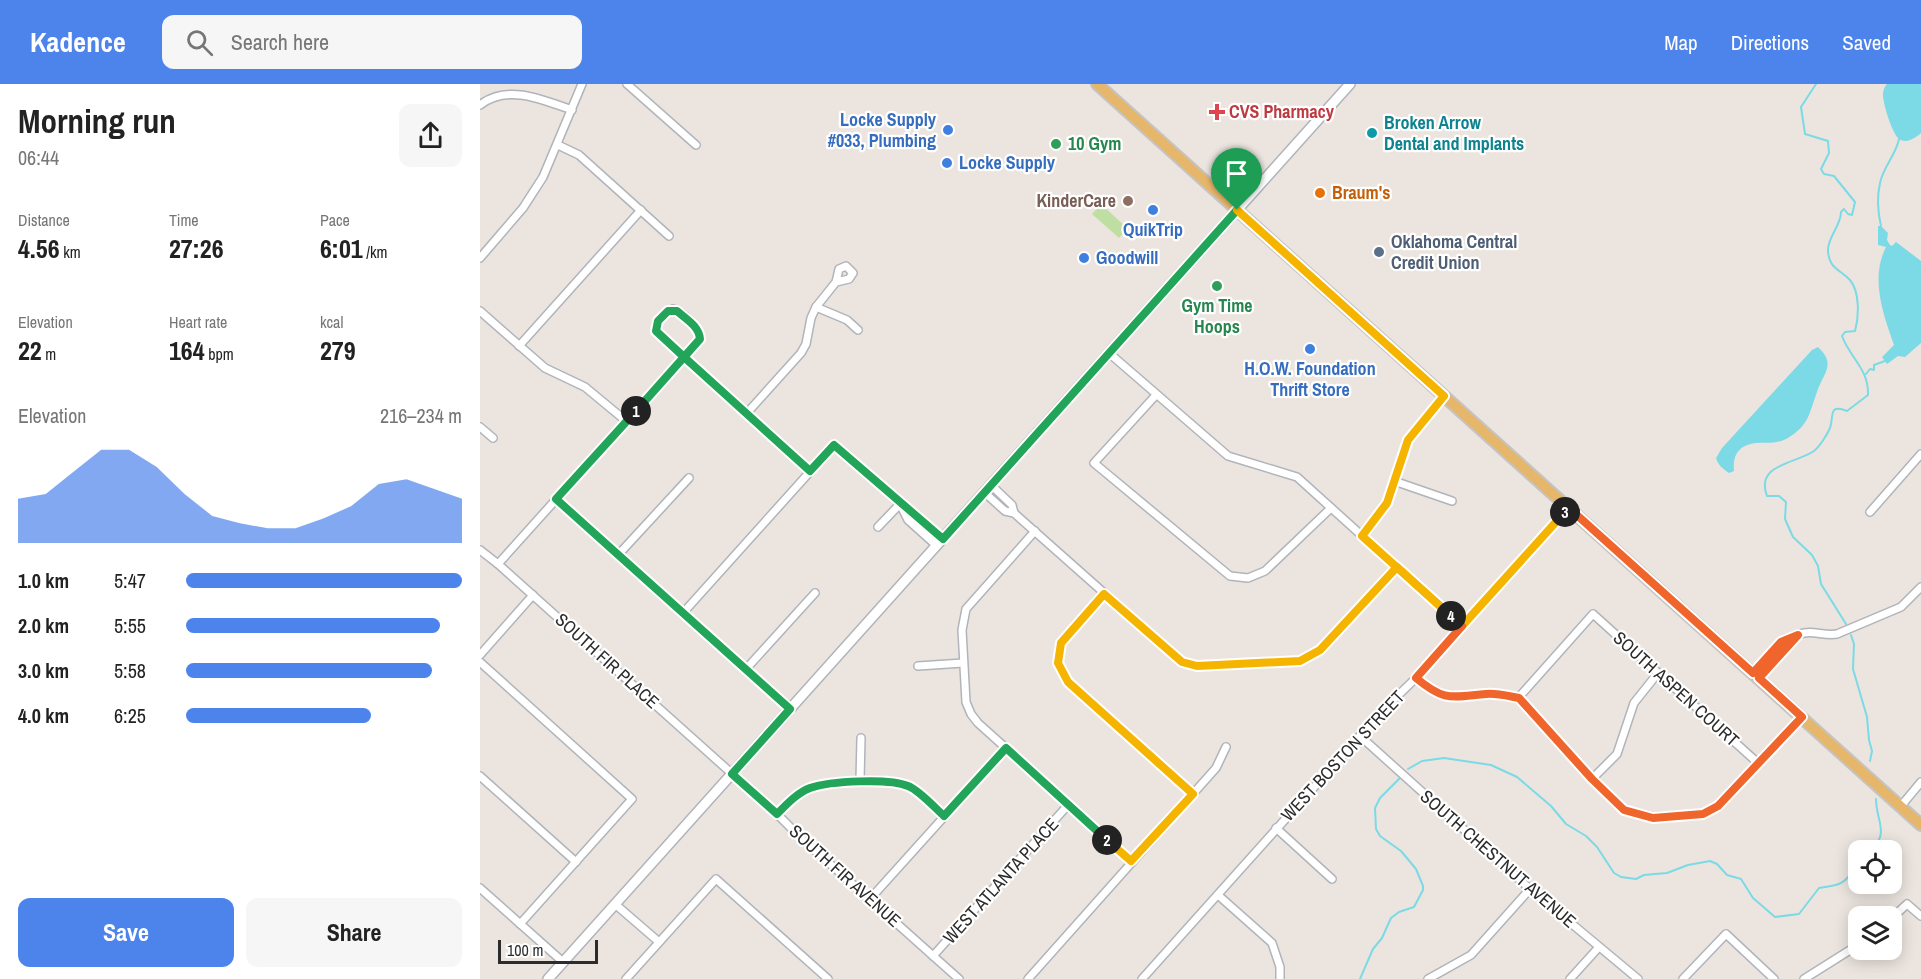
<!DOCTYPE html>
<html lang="en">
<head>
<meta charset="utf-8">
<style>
  body { margin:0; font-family:"Archivo Narrow",sans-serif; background:#f6f6f6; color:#222; height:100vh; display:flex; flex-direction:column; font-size:22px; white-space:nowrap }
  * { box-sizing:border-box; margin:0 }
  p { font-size:20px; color:#767676 }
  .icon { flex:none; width:33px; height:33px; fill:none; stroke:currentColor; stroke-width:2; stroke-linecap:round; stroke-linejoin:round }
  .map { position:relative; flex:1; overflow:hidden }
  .details { display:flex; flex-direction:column; background:#fff; width:480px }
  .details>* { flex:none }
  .controls { position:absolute; left:1368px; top:756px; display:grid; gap:12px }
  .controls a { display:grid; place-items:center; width:54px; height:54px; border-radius:12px; background:#fff; box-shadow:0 3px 15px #0003; font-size:30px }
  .scale { position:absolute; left:18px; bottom:15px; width:100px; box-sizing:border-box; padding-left:6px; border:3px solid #2c2c2c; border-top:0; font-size:16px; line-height:21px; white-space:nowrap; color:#2c2c2c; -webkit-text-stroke:4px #fff; paint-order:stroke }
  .pin { position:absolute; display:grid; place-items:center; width:51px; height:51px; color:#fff; margin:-62px -26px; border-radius:50% 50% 50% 0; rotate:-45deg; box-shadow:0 0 6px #0007 }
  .pin .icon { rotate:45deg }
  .km { position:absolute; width:30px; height:30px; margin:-15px; border-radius:50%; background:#222; color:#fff; font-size:16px; line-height:30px; text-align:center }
  .round { display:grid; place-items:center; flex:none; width:63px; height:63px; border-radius:12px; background:#f6f6f6 }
  .headline { display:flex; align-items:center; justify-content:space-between; height:102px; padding:0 18px }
  h1 { font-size:33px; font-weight:700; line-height:45px }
  .metrics { display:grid; grid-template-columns:repeat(3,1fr); gap:9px; height:102px; padding:6px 18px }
  .metrics div { display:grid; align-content:center }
  .metrics b { font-size:26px; font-weight:700 }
  .metrics small { font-size:16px; font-weight:400 }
  .metrics p { font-size:16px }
  .chart { height:168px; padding:12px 18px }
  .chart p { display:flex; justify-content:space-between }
  .chart svg { width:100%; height:108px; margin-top:6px; fill:#4d84eb; opacity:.7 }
  .primary-button { display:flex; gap:12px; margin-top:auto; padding:12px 18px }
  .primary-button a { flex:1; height:69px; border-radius:12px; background:#4d84eb; color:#fff; font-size:24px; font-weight:700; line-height:69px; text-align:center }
  .primary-button a+a { background:#f6f6f6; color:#222 }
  ul { padding:0 18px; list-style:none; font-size:20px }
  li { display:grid; grid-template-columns:96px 72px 1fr; align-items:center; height:45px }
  li i { height:15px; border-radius:8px; background:#4d84eb }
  header { display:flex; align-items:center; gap:36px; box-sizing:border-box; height:84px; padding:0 30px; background:#4d84eb; color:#fff }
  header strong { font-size:28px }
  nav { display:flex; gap:33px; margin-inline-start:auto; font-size:21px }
  .search { width:420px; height:54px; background:#f6f6f6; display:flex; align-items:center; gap:15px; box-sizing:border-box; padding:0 21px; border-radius:12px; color:#767676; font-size:22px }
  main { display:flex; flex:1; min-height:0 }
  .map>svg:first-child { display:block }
  .green { fill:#bfdea1 }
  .water { fill:#7bdae5 }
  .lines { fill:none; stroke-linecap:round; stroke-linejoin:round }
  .stream { stroke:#7bdae5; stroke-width:2 }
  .street-casing { stroke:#b0b4bb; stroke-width:10 }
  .secondary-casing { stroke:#b0b4bb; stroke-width:12 }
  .primary-casing { stroke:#c4c4c4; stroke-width:14 }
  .street { stroke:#fff; stroke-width:7 }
  .secondary { stroke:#fff; stroke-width:9 }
  .primary { stroke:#e6b66b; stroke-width:10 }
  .split-1-casing { stroke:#fff; stroke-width:12 }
  .split-2-casing { stroke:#fff; stroke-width:12 }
  .split-3-casing { stroke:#fff; stroke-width:12 }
  .split-4-casing { stroke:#fff; stroke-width:12 }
  .split-5-casing { stroke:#fff; stroke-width:12 }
  .split-1 { stroke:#22a559; stroke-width:8 }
  .split-2 { stroke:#22a559; stroke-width:8 }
  .split-3 { stroke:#f5b400; stroke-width:8 }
  .split-4 { stroke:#f0652b; stroke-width:8 }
  .split-5 { stroke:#f5b400; stroke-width:8 }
  .health-dot { fill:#e0444e; stroke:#fff; stroke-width:2 }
  .shop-dot { fill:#3f7fe0; stroke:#fff; stroke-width:2 }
  .culture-dot { fill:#0f9aa8; stroke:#fff; stroke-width:2 }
  .leisure-dot { fill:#2e9e5b; stroke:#fff; stroke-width:2 }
  .food-dot { fill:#e8710a; stroke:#fff; stroke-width:2 }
  .education-dot { fill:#8d6e63; stroke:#fff; stroke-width:2 }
  .service-dot { fill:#5c6f8a; stroke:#fff; stroke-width:2 }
  .labels { text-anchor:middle; stroke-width:4.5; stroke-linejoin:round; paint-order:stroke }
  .health-label { font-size:18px; font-weight:bold; fill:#be3a42; stroke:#fff; text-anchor:start }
  .shop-label { font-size:18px; font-weight:bold; fill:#366cbe; stroke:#fff; text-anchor:start }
  .culture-label { font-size:18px; font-weight:bold; fill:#0d838f; stroke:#fff; text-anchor:start }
  .leisure-label { font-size:18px; font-weight:bold; fill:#27864d; stroke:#fff; text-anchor:start }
  .food-label { font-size:18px; font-weight:bold; fill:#c56008; stroke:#fff; text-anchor:start }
  .education-label { font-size:18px; font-weight:bold; fill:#785e54; stroke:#fff; text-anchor:end }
  .service-label { font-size:18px; font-weight:bold; fill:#4e5e75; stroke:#fff; text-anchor:start }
  .street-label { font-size:18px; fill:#2c2c2c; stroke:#fff }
</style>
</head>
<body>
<header>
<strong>Kadence</strong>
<div class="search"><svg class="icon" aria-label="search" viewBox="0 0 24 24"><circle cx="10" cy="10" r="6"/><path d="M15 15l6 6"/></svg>Search here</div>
<nav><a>Map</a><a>Directions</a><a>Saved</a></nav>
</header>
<main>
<section class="details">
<div class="headline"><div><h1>Morning run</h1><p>06:44</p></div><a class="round"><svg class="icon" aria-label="share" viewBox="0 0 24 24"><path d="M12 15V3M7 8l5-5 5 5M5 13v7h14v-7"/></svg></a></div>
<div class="metrics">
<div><p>Distance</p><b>4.56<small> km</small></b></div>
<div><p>Time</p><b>27:26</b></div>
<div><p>Pace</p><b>6:01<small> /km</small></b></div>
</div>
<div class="metrics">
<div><p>Elevation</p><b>22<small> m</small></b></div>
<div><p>Heart rate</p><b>164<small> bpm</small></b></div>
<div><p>kcal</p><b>279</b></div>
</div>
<div class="chart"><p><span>Elevation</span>216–234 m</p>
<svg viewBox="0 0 160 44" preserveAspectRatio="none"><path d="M0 44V26L10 24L20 15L30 6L40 6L50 13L60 24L70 33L80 36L90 38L100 38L110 34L120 29L130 20L140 18L150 22L160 26V44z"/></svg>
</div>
<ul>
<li><b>1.0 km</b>5:47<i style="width:100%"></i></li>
<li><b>2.0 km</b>5:55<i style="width:92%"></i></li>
<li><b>3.0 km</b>5:58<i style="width:89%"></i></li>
<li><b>4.0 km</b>6:25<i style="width:67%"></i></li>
</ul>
<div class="primary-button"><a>Save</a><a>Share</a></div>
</section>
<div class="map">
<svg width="1441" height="895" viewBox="0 0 1441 895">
  <rect width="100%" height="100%" fill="#ece5df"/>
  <polygon class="green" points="621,120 648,145 639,154 612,130"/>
  <g class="water">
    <path d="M1407,0H1441V49C1436,54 1426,60 1419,55C1412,50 1402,17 1403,9C1404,4 1404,4 1407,0Z"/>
    <path d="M1398,142H1401L1408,149L1407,156L1410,161L1412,162L1416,158L1441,177V259L1425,273L1418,272L1407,280L1402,273L1414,261C1403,230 1390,194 1406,163L1398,161Z"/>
    <path d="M1338,263C1357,281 1343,289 1337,308C1329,330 1329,341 1308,354C1293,363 1276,355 1263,363C1255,368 1253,377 1254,387L1249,389C1243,385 1238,381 1236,374L1242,364L1332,266Z"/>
  </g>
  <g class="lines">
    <g class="stream">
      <path d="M1336,0L1321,23L1325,50L1348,57L1349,69L1341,85L1344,90L1354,92L1375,118L1372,131L1368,130L1364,125L1361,128C1361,142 1347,154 1348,167C1349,185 1360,185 1370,196C1380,208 1379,233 1375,247L1365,248L1362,252C1370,274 1389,285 1388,311L1367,327C1348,319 1354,333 1350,344C1347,351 1340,362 1334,367C1315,380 1275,380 1287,412H1299L1306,418L1305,435L1313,453L1332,471L1338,482L1341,500L1366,540"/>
      <path d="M1401,142C1398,129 1397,112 1400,99C1403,83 1416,71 1419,55"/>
      <polyline points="1386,290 1390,285 1394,286 1394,281 1405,277"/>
      <polyline points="1371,551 1374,560 1373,585 1387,633 1389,656 1392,667 1390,677"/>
      <path d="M928,685L942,677L964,674L1011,681L1037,693L1071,722L1086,740L1106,752L1117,763L1134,789L1141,793L1156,795L1164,791L1187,789L1208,781L1230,777L1237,780L1247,791L1261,795L1273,814L1295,833L1319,830L1339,804C1347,802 1357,803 1364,797C1369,793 1373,787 1378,783"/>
      <path d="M1391,766C1410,749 1396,737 1396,715"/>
      <polyline points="880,895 893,865 902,854 911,834 919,828 934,823 943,806 943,802 936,785 921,767 900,752 896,745 895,724 900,714 920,694"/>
    </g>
    <g class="street-casing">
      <g id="street">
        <polyline points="147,0 216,61"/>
        <path d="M0,21C27,0 61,15 92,26"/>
        <polyline points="78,61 99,71 189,152"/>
        <polyline points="0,174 43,124 63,93 102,0"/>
        <polyline points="336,223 367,236 378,246"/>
        <path d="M193,225C204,229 220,243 220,255L204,273L176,247C175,238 184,228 193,225Z"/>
        <polyline points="0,227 65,284 105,303 146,337"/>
        <polyline points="39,262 161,126"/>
        <polyline points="629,269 748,372 817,393 982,542"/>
        <polyline points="676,311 614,379 750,492 768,494 785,487 851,424"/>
        <polyline points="267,329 321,269 326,260 331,234 336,223 356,198 359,185 366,182 373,189 369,195 356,198"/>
        <polyline points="0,343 13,354"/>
        <polyline points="914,397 972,417"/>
        <polyline points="511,401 532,421 534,429"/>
        <polyline points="504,408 525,427 534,429 702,578 717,582 820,577 840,566 917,483"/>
        <polyline points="76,415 310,625"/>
        <polyline points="421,422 428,436 457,462"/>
        <polyline points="1390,428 1441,370"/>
        <polyline points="398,443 420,420"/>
        <polyline points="555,447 486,525 482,546 486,618 491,630 498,639 651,777"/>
        <polyline points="882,452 907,419 928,356 964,312"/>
        <polyline points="0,466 18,480 297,730 321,754 479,895"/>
        <polyline points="138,471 209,394"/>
        <polyline points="18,480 204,273 330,387"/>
        <polyline points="624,510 581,559 578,579 588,598 713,710"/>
        <polyline points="203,529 354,361 463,455"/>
        <polyline points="0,571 53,511"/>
        <polyline points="0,578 152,715 40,840"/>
        <polyline points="438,582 483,579"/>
        <polyline points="266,585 335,509"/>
        <path d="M1273,589C1287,573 1301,553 1324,549C1335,547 1345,552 1357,550L1421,523L1441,503"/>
        <path d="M936,594C965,618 971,613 1006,610C1017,610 1028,612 1039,613L1112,695L1144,726L1174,733L1223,730L1238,722L1322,633"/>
        <polyline points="1279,594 1315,554"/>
        <polyline points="1039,613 1113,530 1279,680"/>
        <polyline points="880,652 1050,805 1158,895"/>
        <polyline points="0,692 96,778"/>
        <polyline points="1112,695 1137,670 1154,619 1178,589"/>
        <polyline points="380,696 381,654"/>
        <polyline points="1421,722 1441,698"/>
        <path d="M297,730C307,720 317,709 330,704C351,696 408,693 428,702C439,706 455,724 464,732"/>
        <polyline points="796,744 852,795"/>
        <polyline points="0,804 83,878"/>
        <polyline points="738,811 792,859 800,883 800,895"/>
        <polyline points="390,815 526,664"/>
        <polyline points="135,820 179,858"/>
        <polyline points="1412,834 1427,820 1441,832"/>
        <polyline points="453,872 588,721"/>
        <polyline points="146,895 236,795 348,895"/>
        <polyline points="548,895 736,684 746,663"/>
        <polyline points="662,895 905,624 936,594 1089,424"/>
        <polyline points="948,895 991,871 1050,805"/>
        <polyline points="1090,895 1119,863"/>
        <polyline points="1203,895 1246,850 1294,895"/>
        <polyline points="1324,895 1378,861"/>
      </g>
    </g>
    <g class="secondary-casing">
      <polyline id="secondary" points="68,895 870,0"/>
    </g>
    <g class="primary-casing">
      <polyline id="primary" points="617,0 1441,741"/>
    </g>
    <use href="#street" class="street"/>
    <use href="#secondary" class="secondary"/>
    <use href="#primary" class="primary"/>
  </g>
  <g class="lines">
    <g class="split-1-casing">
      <path id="split-1" d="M156,327L204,273L176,247L178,237L188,227H197C206,235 219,242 220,255L204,273L330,387L354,361L463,455L757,126"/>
    </g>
    <g class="split-2-casing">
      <path id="split-2" d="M156,327L76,415L310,625L252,690L297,730C307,720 317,709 330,704C350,697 409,694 428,702C439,706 455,724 464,732L526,664L627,756"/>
    </g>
    <g class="split-3-casing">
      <polyline id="split-3" points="627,756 651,777 713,710 588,598 578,579 581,559 624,510 702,578 717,582 820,577 840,566 917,483 982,542 1085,428"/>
    </g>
    <g class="split-4-casing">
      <path id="split-4" d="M971,532L982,542L936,594C965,618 971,613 1006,610C1017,609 1028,612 1039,614L1112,695L1144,726L1173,734L1223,730L1238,722L1322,633L1279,594L1318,551L1301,558L1273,589L1089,424L1085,428"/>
    </g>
    <g class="split-5-casing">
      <polyline id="split-5" points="757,126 964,312 928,356 907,419 882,452 971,532"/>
    </g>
    <use href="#split-1" class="split-1"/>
    <use href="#split-2" class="split-2"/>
    <use href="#split-3" class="split-3"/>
    <use href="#split-4" class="split-4"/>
    <use href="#split-5" class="split-5"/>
  </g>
  <path class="health-dot" d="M734 19h6v6h6v6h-6v6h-6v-6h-6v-6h6z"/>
  <g class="shop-dot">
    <circle cx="468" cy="46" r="6"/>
    <circle cx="467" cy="79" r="6"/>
    <circle cx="673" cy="126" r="6"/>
    <circle cx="604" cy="174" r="6"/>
    <circle cx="830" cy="265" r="6"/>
  </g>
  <circle class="culture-dot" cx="892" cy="49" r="6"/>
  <g class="leisure-dot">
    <circle cx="576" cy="60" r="6"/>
    <circle cx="737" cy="202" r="6"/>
  </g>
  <circle class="food-dot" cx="840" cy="109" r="6"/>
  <circle class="education-dot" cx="648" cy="117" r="6"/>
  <circle class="service-dot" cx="899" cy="168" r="6"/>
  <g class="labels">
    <g class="health-label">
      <text x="749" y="34">CVS Pharmacy</text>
    </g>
    <g class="shop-label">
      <text x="456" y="42" text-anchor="end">Locke Supply<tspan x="456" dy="21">#033, Plumbing</tspan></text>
      <text x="479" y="85">Locke Supply</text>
      <text x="673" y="152" text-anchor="middle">QuikTrip</text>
      <text x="616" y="180">Goodwill</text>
      <text x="830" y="291" text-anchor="middle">H.O.W. Foundation<tspan x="830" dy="21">Thrift Store</tspan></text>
    </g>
    <g class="culture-label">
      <text x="904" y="45">Broken Arrow<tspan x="904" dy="21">Dental and Implants</tspan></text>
    </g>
    <g class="leisure-label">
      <text x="588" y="66">10 Gym</text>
      <text x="737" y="228" text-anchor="middle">Gym Time<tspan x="737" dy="21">Hoops</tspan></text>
    </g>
    <g class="food-label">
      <text x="852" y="115">Braum's</text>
    </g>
    <g class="education-label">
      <text x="636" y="123">KinderCare</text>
    </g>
    <g class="service-label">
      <text x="911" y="164">Oklahoma Central<tspan x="911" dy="21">Credit Union</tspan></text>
    </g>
    <g class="street-label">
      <text transform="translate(127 577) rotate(42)" y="6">SOUTH FIR PLACE</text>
      <text transform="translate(1196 605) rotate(42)" y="6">SOUTH ASPEN COURT</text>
      <text transform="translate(863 672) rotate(-47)" y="6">WEST BOSTON STREET</text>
      <text transform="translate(1018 775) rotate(41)" y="6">SOUTH CHESTNUT AVENUE</text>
      <text transform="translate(365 792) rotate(42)" y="6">SOUTH FIR AVENUE</text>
      <text transform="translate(521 797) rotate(-48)" y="6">WEST ATLANTA PLACE</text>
    </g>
  </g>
</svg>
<div class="controls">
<a><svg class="icon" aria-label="locate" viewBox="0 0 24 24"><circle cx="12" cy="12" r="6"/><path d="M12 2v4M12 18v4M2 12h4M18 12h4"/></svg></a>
<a><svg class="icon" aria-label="layers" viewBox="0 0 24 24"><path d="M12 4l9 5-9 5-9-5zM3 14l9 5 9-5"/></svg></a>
</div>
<div class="scale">100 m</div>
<div class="pin" style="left:757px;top:126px;background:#1e9e55"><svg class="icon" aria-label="arrive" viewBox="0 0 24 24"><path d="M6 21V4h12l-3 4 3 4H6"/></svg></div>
<b class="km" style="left:156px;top:327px">1</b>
<b class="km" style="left:627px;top:756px">2</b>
<b class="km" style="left:1085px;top:428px">3</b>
<b class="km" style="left:971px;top:532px">4</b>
</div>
</main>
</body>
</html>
